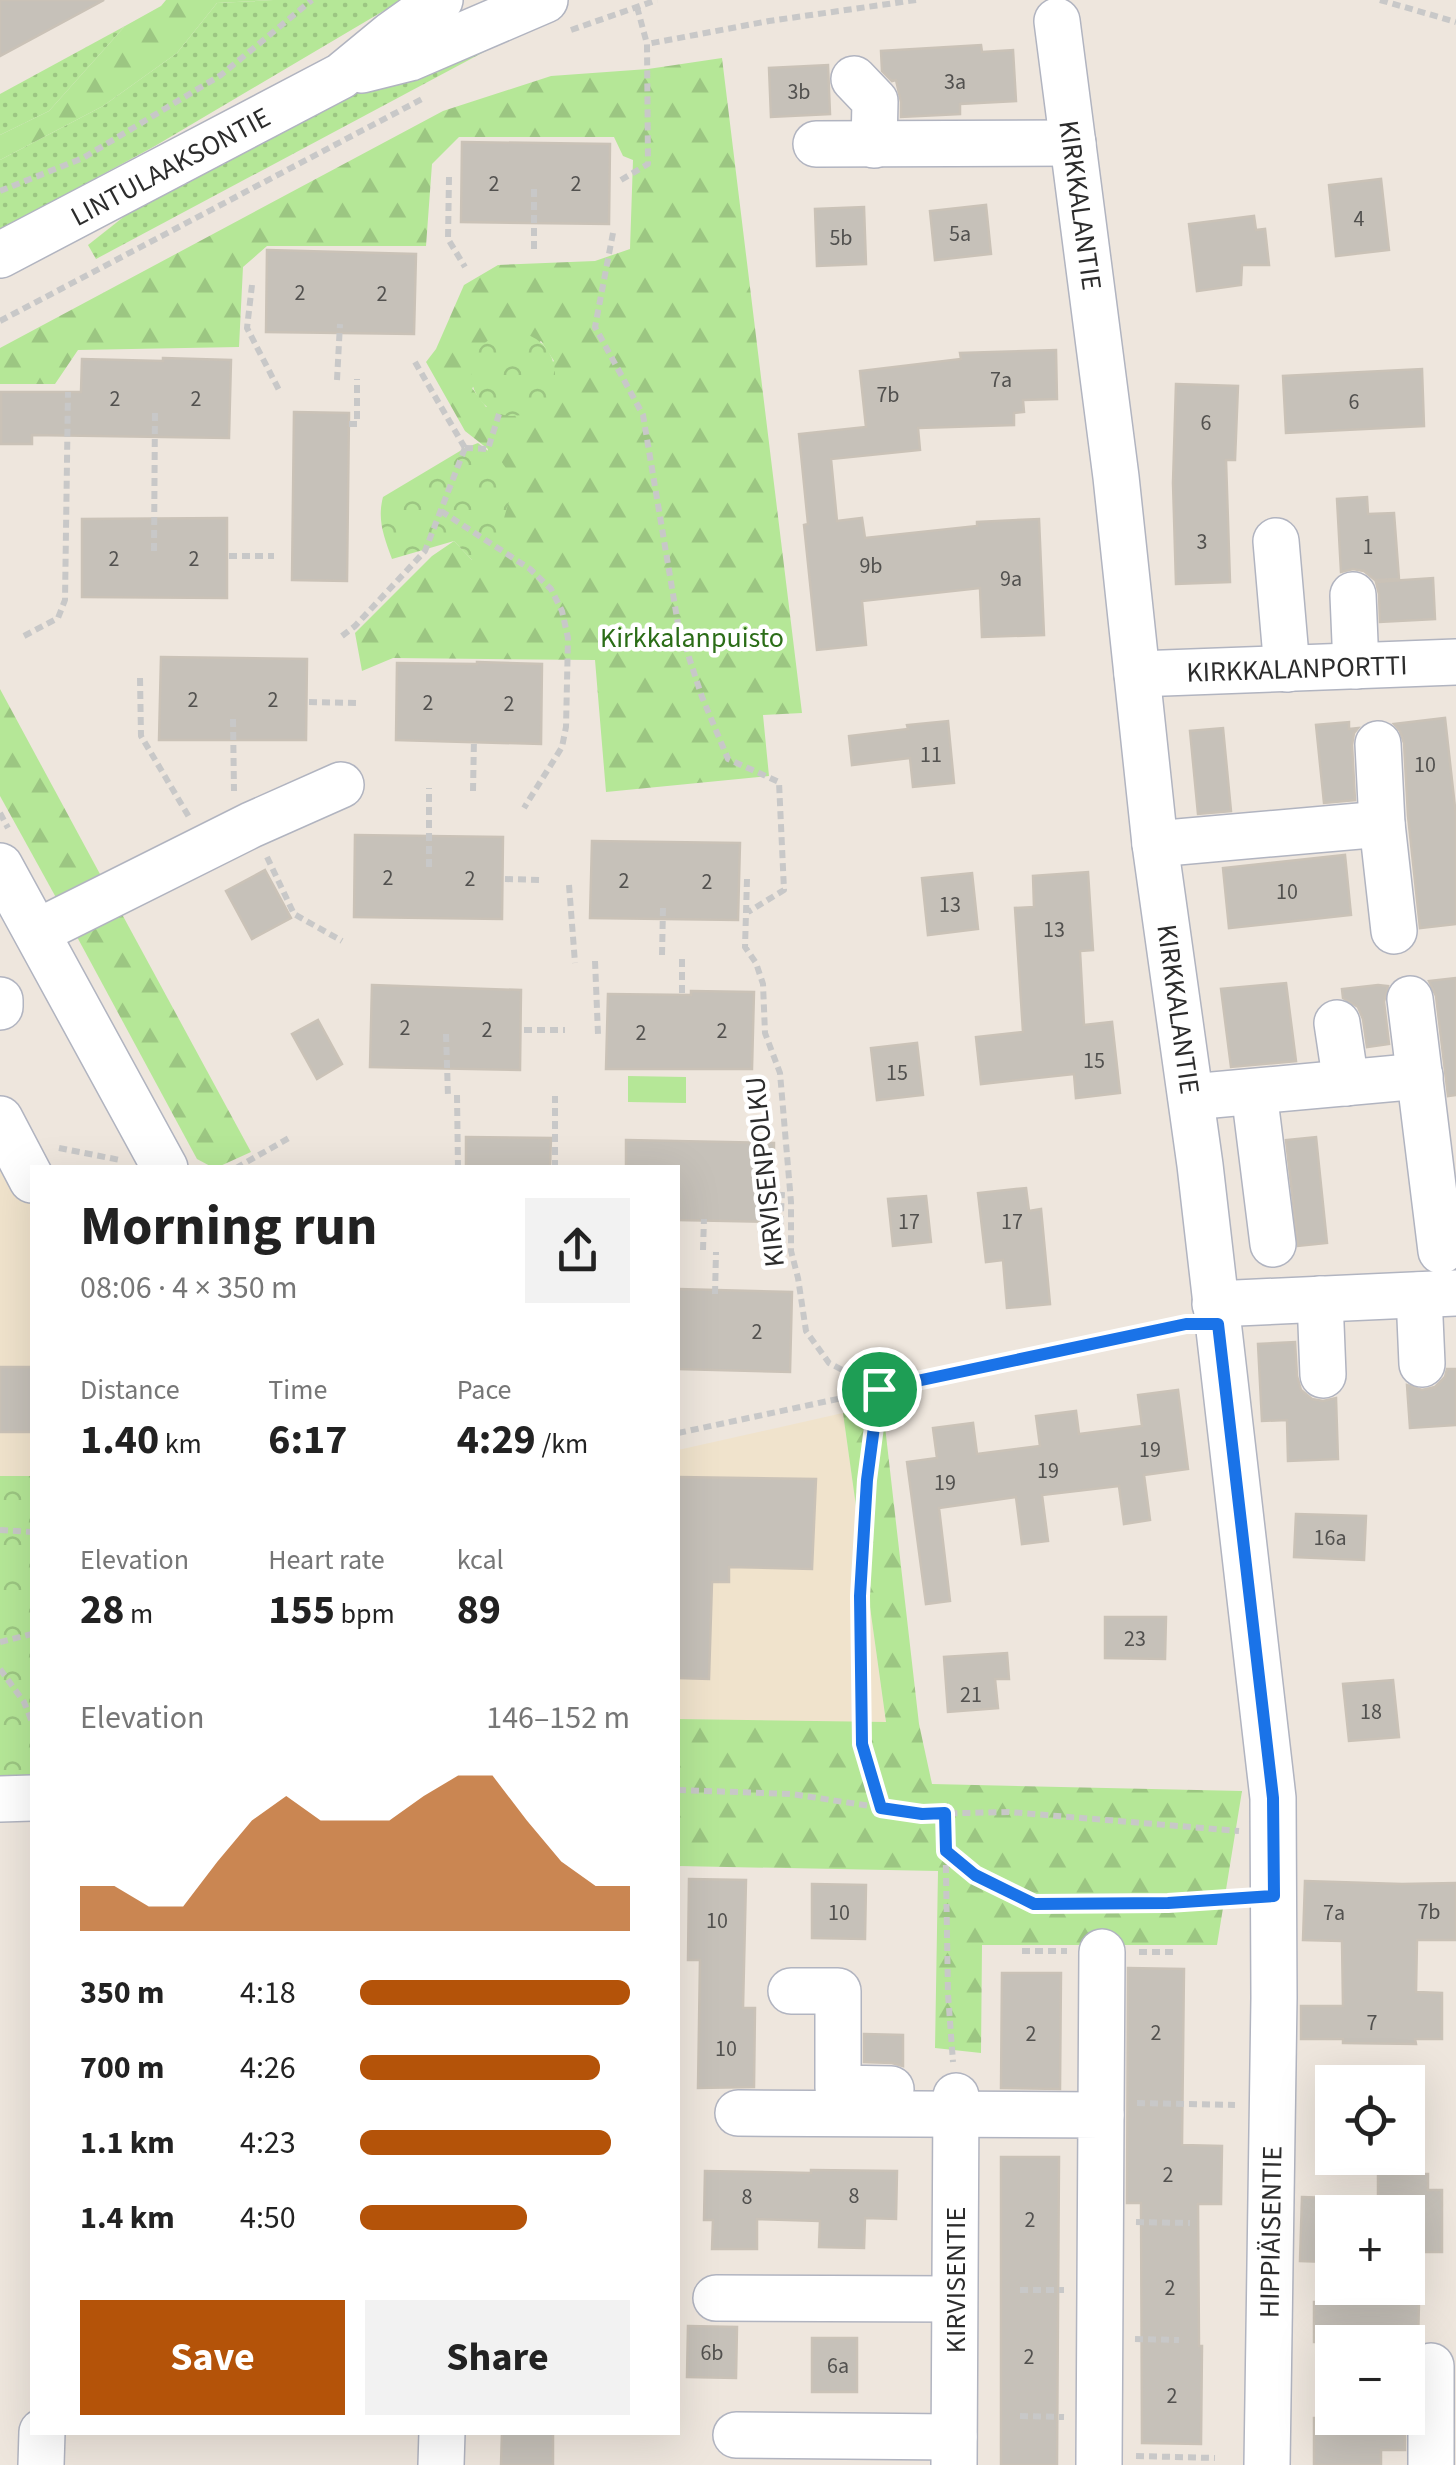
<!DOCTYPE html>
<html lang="en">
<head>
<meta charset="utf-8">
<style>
  body { margin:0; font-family:"Source Sans 3",sans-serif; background:#f2f2f2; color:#222; height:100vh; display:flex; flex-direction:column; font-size:38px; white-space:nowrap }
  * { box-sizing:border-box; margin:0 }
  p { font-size:32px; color:#767676 }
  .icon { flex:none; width:55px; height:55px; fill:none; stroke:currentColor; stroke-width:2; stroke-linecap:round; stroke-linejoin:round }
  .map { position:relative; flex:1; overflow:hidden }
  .drawer { position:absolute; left:30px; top:1165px; width:650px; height:1270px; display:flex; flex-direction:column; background:#fff; border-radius:0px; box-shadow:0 10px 40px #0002 }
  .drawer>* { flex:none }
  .controls { position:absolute; left:1315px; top:2065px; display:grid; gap:20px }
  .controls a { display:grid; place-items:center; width:110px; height:110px; border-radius:0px; background:#fff; box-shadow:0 10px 40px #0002; font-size:50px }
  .pin { position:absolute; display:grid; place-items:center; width:85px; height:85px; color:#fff; margin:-42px; border:5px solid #fff; border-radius:50%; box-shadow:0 2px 10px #0007 }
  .round { display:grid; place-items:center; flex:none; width:105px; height:105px; border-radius:0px; background:#f2f2f2 }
  .summary { display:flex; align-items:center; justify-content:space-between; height:170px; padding:0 50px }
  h1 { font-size:55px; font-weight:700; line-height:75px }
  .stats { display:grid; grid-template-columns:repeat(3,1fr); gap:15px; height:170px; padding:10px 50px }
  .stats div { display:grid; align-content:center }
  .stats b { font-size:42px; font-weight:700 }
  .stats small { font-size:28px; font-weight:400 }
  .stats p { font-size:28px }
  .chart { height:280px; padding:20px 50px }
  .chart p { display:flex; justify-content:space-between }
  .chart svg { width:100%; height:180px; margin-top:10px; fill:#b45309; opacity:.7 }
  .button { display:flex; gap:20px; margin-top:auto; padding:20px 50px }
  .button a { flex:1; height:115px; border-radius:0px; background:#b45309; color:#fff; font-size:40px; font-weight:700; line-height:115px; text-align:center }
  .button a+a { background:#f2f2f2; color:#222 }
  ul { padding:0 50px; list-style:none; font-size:32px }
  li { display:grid; grid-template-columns:160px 120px 1fr; align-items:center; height:75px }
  li i { height:25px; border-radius:12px; background:#b45309 }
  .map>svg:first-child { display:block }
  .education { fill:#f0e3cc }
  .grass { fill:url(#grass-dots) }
  .forest { fill:url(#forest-firs); fill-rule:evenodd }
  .park { fill:url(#park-crowns) }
  .garden { fill:#b5e797 }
  .building { fill:#c6c1b9; stroke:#cac2b7; stroke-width:2.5 }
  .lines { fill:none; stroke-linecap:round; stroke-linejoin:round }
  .minor-casing { stroke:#b1b4c0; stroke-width:48 }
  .path { stroke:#c8c8c8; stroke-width:6; stroke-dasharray:8 5; stroke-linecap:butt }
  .minor { stroke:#fff; stroke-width:45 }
  .route-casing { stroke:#fff; stroke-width:20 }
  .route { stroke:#1a73e8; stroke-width:12 }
  .labels { text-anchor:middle; stroke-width:9; stroke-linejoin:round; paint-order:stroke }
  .number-label { font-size:22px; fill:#52514f }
  .street-label { font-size:28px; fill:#2c2c2c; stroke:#fff }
  .park-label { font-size:28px; fill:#2b6d17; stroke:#fff }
</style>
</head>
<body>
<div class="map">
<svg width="1456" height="2465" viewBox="0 0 1456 2465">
  <defs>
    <pattern id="grass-dots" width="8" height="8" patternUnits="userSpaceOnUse" patternTransform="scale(2.5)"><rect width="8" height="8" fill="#b5e797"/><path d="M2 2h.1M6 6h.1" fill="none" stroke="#9cc682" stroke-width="1.8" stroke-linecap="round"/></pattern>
    <pattern id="forest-firs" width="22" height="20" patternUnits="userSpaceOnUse" patternTransform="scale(2.5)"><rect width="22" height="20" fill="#b5e797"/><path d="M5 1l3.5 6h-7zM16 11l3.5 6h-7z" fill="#9cc682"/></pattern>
    <pattern id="park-crowns" width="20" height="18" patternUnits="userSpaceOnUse" patternTransform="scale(2.5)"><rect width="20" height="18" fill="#b5e797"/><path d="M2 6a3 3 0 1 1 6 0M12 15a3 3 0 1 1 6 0" fill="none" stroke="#9cc682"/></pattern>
  </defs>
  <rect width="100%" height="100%" fill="#eee6dd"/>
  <g class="education">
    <polygon points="0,1119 32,1181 32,1476 0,1476"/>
    <polygon points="843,1413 886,1723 678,1719 678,1450"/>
  </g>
  <g class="grass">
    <polygon points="273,0 402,0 155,146 0,230 0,160 103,106 177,53 217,3"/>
    <polygon points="125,26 49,111 0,135 0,94"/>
    <polygon points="491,35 495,46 96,259 88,245 145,200 361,87"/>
  </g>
  <g class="forest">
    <polygon points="166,0 273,0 217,3 177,53 103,106 0,160 0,135 49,111 125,26 161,6"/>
    <path d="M722,58L802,713L763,715L769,776L606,792L595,660L393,658L362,671L355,633L432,556L454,541L472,560L488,449L465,431L426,362L436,349L464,285L498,265L595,261L630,249L633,160L623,156L614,137H459L432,164L426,246H267L243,267L239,347L78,350L55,384H0V348L443,111L551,76L648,69ZM541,341L554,361L486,407L472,388Z"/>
    <polygon points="0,689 107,887 59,903 0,796"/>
    <polygon points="117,905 251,1152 218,1167 212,1167 197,1159 76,935"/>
    <polygon points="883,1409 919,1724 932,1784 1242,1791 1217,1945 982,1945 981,2053 935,2048 938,1871 678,1866 678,1719 886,1722 843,1413"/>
  </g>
  <g class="park">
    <circle cx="513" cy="374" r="42"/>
    <path d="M478,443L501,461L510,474L513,488L498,538L472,560L454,541L392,559C384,537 377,520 383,497L465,448Z"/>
    <rect x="0" y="1476" width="32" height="300"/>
  </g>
  <polygon class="garden" points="628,1076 686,1077 686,1103 628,1102"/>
  <g class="building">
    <polygon points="0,0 104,0 0,56"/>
    <polygon points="981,45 982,52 1013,50 1016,101 960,104 960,114 901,117 901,102 896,80 892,81 882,71 881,51"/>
    <polygon points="828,65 830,114 771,117 769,68"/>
    <polygon points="462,142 610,144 609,224 461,222"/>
    <polygon points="1381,179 1389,250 1336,256 1329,185"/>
    <polygon points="986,205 991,254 935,260 930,211"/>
    <polygon points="864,207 866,264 817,266 815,209"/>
    <polygon points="1254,216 1256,230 1265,229 1269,265 1242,265 1241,285 1197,291 1189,224"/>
    <polygon points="267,250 416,254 414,334 266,332"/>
    <polygon points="1056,350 1057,399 1023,400 1024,412 1014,413 1014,425 918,428 920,450 831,459 837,521 862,518 865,538 977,526 977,522 1039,519 1044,635 982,637 980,588 862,601 866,645 817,650 804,525 808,524 799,434 866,427 860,371 961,359 960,353"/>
    <polygon points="163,358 231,360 229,438 32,435 32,444 1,444 1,392 81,392 82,359 163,361"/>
    <polygon points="1422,369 1424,426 1286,433 1283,376"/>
    <polygon points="1176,384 1238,386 1235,460 1226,460 1230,582 1176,584 1173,483"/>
    <polygon points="294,412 349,413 347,581 292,580"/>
    <polygon points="1367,497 1368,514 1394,513 1399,579 1375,580 1364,571 1353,569 1341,572 1337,499"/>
    <polygon points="227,518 227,598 82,597 82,519"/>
    <polygon points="1433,578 1435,619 1380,622 1379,594 1376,582"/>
    <polygon points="161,657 307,659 306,740 159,740"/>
    <polygon points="477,662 542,664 541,744 396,740 397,663 477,664"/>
    <polygon points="1445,718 1456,816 1456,924 1420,928 1408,816 1404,743 1400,731 1394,724"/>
    <polygon points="948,721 954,783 913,787 910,758 852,765 849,736 908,729 907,725"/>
    <polygon points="1349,722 1349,729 1358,728 1354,733 1352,745 1355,800 1324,803 1316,725"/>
    <polygon points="1223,728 1231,811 1198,814 1190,731"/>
    <polygon points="355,835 503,837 502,919 354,917"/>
    <polygon points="592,841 740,843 738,920 590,918"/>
    <polygon points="1345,855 1351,915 1229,928 1223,868"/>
    <polygon points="265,870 291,918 252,939 226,891"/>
    <polygon points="1088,872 1093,950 1080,951 1084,1025 1112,1022 1120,1093 1076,1098 1074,1074 981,1084 976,1037 1023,1032 1015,908 1034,907 1033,876"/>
    <polygon points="972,873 978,929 928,935 922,878"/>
    <polygon points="1456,978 1456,1095 1448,1096 1436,996 1429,981"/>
    <polygon points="1286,983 1296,1061 1231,1067 1221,989"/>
    <polygon points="372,985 521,990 520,1070 370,1067"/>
    <polygon points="1378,985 1388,986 1384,1002 1389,1044 1367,1047 1363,1019 1358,1007 1343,998 1342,989"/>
    <polygon points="691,991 754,992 752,1069 606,1069 608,994 691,995"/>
    <polygon points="318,1020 342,1064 317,1079 292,1034"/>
    <polygon points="917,1043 923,1095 877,1100 871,1048"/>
    <polygon points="466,1137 551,1138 550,1168 466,1168"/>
    <polygon points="1316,1137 1327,1243 1298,1246 1286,1140"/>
    <polygon points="626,1140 774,1143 773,1222 678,1220 678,1168 626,1168"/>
    <polygon points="1026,1188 1029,1211 1041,1209 1050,1304 1007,1308 1003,1260 986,1262 978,1193"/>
    <polygon points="926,1196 931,1242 893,1246 888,1199"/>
    <polygon points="678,1289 792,1292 790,1372 678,1369"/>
    <polygon points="1295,1342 1297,1376 1301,1390 1312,1399 1323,1401 1336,1398 1338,1459 1288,1461 1287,1420 1262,1421 1258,1344"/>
    <rect x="0" y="1367" width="32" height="65"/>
    <polygon points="1447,1369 1456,1369 1456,1425 1410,1428 1407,1385 1422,1390 1435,1387 1445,1377"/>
    <polygon points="1178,1390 1188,1469 1144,1475 1150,1520 1124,1524 1119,1486 1042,1495 1048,1541 1022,1544 1016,1497 939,1508 950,1601 926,1604 907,1462 937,1458 933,1428 973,1423 977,1454 1040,1446 1036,1416 1076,1411 1079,1434 1142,1426 1138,1395"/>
    <polygon points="678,1477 816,1479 812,1569 729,1567 729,1582 712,1582 709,1679 678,1678"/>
    <polygon points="1296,1514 1366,1516 1364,1560 1294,1557"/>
    <polygon points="1105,1617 1166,1617 1165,1659 1105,1658"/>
    <polygon points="1007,1653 1009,1679 995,1679 998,1708 948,1712 944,1657"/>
    <polygon points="1393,1680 1399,1737 1349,1741 1343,1684"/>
    <polygon points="689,1879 746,1880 743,2008 755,2008 754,2087 698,2088 700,1960 688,1960"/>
    <polygon points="1305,1881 1402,1884 1456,1883 1456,1940 1417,1940 1416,1992 1442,1993 1442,2039 1415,2039 1416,2044 1343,2043 1343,2039 1301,2039 1301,2006 1343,2006 1342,1941 1303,1940"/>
    <polygon points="812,1884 866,1885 865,1939 812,1938"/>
    <polygon points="1128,1968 1184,1969 1182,2145 1222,2146 1221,2204 1198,2204 1199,2346 1202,2346 1201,2444 1142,2443 1141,2203 1127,2203"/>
    <polygon points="1002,1973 1061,1973 1060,2089 1001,2088"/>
    <polygon points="864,2034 903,2035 903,2066 892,2063 864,2062"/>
    <polygon points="1001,2157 1059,2157 1057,2465 1001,2465"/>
    <polygon points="811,2170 897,2171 896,2219 865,2218 864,2248 819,2247 820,2221 757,2219 757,2249 712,2249 713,2220 704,2220 705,2171 811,2173"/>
    <polygon points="1378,2174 1428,2174 1428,2190 1442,2190 1442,2252 1408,2252 1408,2212 1378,2212"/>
    <polygon points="1302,2197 1329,2198 1328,2262 1300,2261"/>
    <polygon points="1314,2302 1419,2302 1418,2342 1314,2342"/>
    <polygon points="688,2326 737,2327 736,2378 687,2377"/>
    <rect x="812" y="2338" width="45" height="54"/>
    <polygon points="1314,2418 1405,2418 1405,2450 1381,2450 1381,2465 1314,2465"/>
    <polygon points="502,2432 553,2432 553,2465 501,2465"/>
  </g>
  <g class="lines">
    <g class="minor-casing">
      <g id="minor">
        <polyline points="1057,21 1116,477 1155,844 1200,1165 1273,1798 1274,1998 1267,2465"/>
        <polyline points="362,70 410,58 545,0"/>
        <polyline points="854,79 875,101 874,145"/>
        <polyline points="816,144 1073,143"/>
        <polyline points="0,255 341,76 392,34 440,0"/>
        <polyline points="1276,541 1287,669"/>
        <polyline points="1353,595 1356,666"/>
        <polyline points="1137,674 1456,662"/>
        <polyline points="1378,744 1382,824 1394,931"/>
        <polyline points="1155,844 1382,824"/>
        <polyline points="0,866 165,1168"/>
        <polyline points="37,932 251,825 341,785"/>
        <polyline points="1410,999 1441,1251"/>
        <polyline points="0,1007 0,1000"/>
        <polyline points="1337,1023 1346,1083"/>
        <polyline points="1254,1092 1273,1244"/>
        <polyline points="1191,1097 1420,1076"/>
        <polyline points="0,1119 32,1180"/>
        <polyline points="1419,1295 1422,1364"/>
        <polyline points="1320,1299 1323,1375"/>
        <polyline points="1215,1304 1456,1293"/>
        <polyline points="0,1799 32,1798"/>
        <polyline points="791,1991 838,1991 838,2088 891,2089"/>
        <polyline points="738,2113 1101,2115 1099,2465"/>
        <polyline points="1101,2115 1102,1952"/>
        <polyline points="716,2298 954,2299"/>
        <polyline points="736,2435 954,2437"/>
        <polyline points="41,2465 42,2432"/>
        <polyline points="441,2465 442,2432"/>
        <polyline points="954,2465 956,2096"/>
        <polyline points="1431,2465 1431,2366"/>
      </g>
    </g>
    <g class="path">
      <polyline points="1380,0 1456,22"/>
      <polyline points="637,7 647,44"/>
      <polyline points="571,30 657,0"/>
      <polyline points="449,177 448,239 465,267"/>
      <polyline points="621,180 648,164 647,44 769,21 916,0"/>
      <polyline points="534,189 534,252"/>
      <polyline points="0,191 83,158 221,75 312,0"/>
      <polyline points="613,233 595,327 643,415 678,624 702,697 728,759 779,782 784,890 748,912"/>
      <polyline points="252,285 247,328 279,390"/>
      <polyline points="0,321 424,98"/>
      <polyline points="415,362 465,448"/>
      <polyline points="337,380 340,324"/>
      <polyline points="349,424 357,424 357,379"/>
      <polyline points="465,448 488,449 499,414"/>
      <polyline points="441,511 530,569 551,589 562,611 568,638 566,727 562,747 524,808"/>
      <polyline points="154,551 155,408"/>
      <polyline points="229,556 274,556"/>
      <polyline points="24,636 58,618 65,600 68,392"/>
      <polyline points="342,636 355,626 425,551 465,448"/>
      <polyline points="140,678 141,736 189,817"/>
      <polyline points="309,702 356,703"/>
      <polyline points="233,719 234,791"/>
      <polyline points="473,791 474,739"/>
      <polyline points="0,813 8,828"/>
      <polyline points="267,857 294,914 342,941"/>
      <polyline points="429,867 429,788"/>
      <polyline points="505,879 542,880"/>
      <polyline points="747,879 745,947 756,963 763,984 765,1033 780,1073 791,1202 791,1251 798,1278 806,1331 829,1363 879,1389 867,1480 860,1596 863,1743 881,1808"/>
      <polyline points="569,885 575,963"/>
      <polyline points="662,955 663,908"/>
      <polyline points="595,961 598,1034"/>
      <polyline points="682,993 682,955"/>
      <polyline points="524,1030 565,1030"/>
      <polyline points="446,1034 448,1096"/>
      <polyline points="457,1095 458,1168"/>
      <polyline points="59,1148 120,1160"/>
      <polyline points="236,1168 289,1138"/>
      <polyline points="555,1168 555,1096"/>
      <polyline points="703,1250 704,1219"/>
      <polyline points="779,1250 782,1192"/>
      <polyline points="715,1294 716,1252"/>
      <polyline points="678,1433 1180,1326"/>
      <polyline points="0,1530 32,1532"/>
      <polyline points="0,1642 32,1634"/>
      <polyline points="0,1669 24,1702 32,1722"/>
      <polyline points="678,1790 792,1794 922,1814 1009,1812 1239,1831"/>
      <polyline points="945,1813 948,1994 953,2062"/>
      <polyline points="946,1851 975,1875 1033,1904 1123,1904 1238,1899"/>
      <polyline points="1022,1951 1067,1951"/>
      <polyline points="1139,1952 1173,1952"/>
      <polyline points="1137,2103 1235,2105"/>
      <polyline points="1136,2222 1190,2223"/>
      <polyline points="1020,2290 1064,2290"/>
      <polyline points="1135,2339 1179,2340"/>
      <polyline points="1020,2416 1064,2417"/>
      <polyline points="1136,2456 1215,2458"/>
    </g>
    <use href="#minor" class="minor"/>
  </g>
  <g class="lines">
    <g class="route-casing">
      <polygon id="route" points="1186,1324 1218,1324 1273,1798 1274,1896 1168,1903 1034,1904 975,1875 946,1851 945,1813 922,1814 881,1808 862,1744 860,1596 867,1480 879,1389"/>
    </g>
    <use href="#route" class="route"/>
  </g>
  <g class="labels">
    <g class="number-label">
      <text x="955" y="89">3a</text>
      <text x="799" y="99">3b</text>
      <text x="494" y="191">2</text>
      <text x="576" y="191">2</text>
      <text x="1359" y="226">4</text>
      <text x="960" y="241">5a</text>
      <text x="841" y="245">5b</text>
      <text x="300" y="300">2</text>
      <text x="382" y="301">2</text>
      <text x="1001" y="387">7a</text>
      <text x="888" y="402">7b</text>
      <text x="115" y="406">2</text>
      <text x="196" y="406">2</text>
      <text x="1354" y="409">6</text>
      <text x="1206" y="430">6</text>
      <text x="1202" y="549">3</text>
      <text x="1368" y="554">1</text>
      <text x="114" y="566">2</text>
      <text x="194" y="566">2</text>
      <text x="871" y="573">9b</text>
      <text x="1011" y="586">9a</text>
      <text x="193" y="707">2</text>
      <text x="273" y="707">2</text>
      <text x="428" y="710">2</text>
      <text x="509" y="711">2</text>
      <text x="931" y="762">11</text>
      <text x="1425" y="772">10</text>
      <text x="388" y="885">2</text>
      <text x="470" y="886">2</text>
      <text x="624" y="888">2</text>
      <text x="707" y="889">2</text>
      <text x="1287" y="899">10</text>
      <text x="950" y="912">13</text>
      <text x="1054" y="937">13</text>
      <text x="405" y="1035">2</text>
      <text x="487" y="1037">2</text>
      <text x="722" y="1038">2</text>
      <text x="641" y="1040">2</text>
      <text x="1094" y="1068">15</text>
      <text x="897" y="1080">15</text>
      <text x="909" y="1229">17</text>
      <text x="1012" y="1229">17</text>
      <text x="757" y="1339">2</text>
      <text x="1150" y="1457">19</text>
      <text x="1048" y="1478">19</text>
      <text x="945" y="1490">19</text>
      <text x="1330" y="1545">16a</text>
      <text x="1135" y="1646">23</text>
      <text x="971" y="1702">21</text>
      <text x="1371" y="1719">18</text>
      <text x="1429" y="1919">7b</text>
      <text x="839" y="1920">10</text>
      <text x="1334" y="1920">7a</text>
      <text x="717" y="1928">10</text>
      <text x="1372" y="2030">7</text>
      <text x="1156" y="2040">2</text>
      <text x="1031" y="2041">2</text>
      <text x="726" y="2056">10</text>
      <text x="1168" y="2182">2</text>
      <text x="854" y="2203">8</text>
      <text x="747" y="2204">8</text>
      <text x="1030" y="2227">2</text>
      <text x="1170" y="2295">2</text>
      <text x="712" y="2360">6b</text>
      <text x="1029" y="2364">2</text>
      <text x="838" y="2373">6a</text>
      <text x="1172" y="2403">2</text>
    </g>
    <g class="street-label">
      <text transform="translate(170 166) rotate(-28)" y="10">LINTULAAKSONTIE</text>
      <text transform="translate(1081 205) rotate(82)" y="10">KIRKKALANTIE</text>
      <text transform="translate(1297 668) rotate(-2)" y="10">KIRKKALANPORTTI</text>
      <text transform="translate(1179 1009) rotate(82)" y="10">KIRKKALANTIE</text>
      <text transform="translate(764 1172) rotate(-96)" y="10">KIRVISENPOLKU</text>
      <text transform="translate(1270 2232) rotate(-89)" y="10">HIPPIÄISENTIE</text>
      <text transform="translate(955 2280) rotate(-90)" y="10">KIRVISENTIE</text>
    </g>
    <g class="park-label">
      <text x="692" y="647">Kirkkalanpuisto</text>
    </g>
  </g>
</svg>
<div class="controls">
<a><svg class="icon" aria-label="locate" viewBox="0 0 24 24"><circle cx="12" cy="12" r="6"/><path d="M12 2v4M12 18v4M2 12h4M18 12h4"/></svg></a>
<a>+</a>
<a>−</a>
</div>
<div class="pin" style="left:879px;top:1389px;background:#1e9e55"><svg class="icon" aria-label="arrive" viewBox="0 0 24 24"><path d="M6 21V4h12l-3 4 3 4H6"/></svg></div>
<section class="drawer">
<div class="summary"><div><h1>Morning run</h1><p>08:06 · 4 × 350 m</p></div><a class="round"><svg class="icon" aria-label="share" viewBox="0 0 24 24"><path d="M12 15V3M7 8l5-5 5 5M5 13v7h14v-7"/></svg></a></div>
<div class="stats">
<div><p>Distance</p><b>1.40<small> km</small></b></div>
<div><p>Time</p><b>6:17</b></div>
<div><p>Pace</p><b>4:29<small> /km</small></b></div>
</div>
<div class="stats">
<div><p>Elevation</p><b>28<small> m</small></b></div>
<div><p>Heart rate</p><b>155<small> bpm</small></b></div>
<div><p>kcal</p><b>89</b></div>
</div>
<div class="chart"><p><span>Elevation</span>146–152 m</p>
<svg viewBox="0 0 160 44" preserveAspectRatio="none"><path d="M0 44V33L10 33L20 38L30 38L40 27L50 17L60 11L70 17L80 17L90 17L100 11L110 6L120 6L130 17L140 27L150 33L160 33V44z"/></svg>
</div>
<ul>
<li><b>350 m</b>4:18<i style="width:100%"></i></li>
<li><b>700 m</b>4:26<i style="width:89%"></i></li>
<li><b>1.1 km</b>4:23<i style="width:93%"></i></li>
<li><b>1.4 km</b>4:50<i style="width:62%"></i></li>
</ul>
<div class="button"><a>Save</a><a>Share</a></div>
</section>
</div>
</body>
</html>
